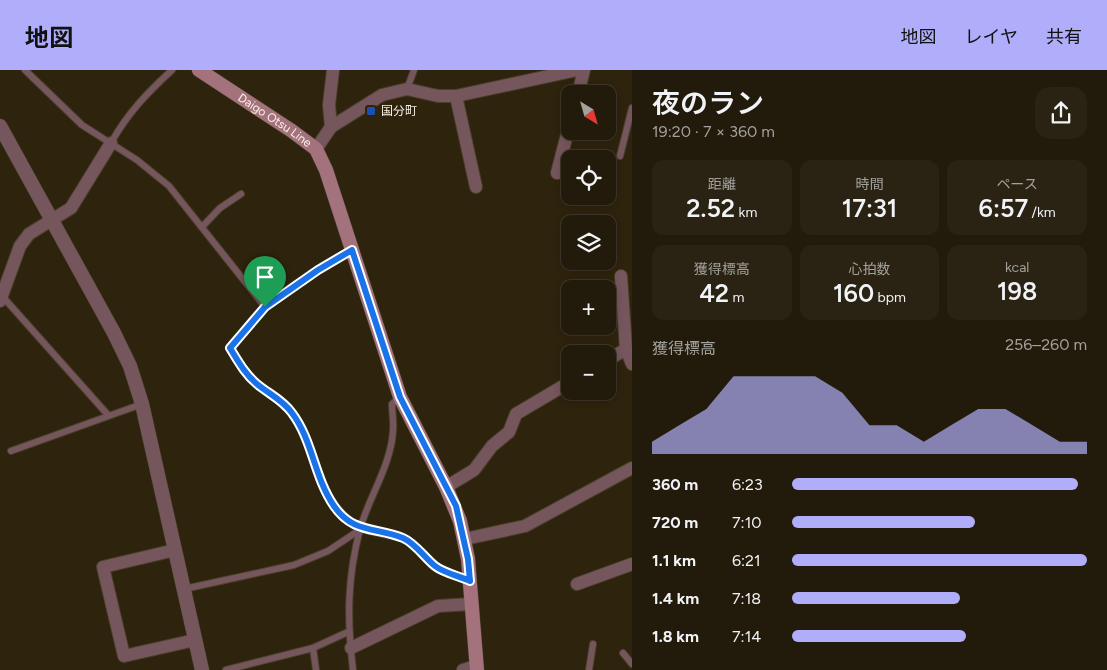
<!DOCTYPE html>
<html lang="ja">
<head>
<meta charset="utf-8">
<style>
  body { margin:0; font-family:Figtree,"Noto Sans JP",sans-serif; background:#2a2313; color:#f1f3f6; height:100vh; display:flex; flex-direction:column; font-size:19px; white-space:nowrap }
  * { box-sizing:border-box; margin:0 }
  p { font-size:16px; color:#a2a19c }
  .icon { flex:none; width:28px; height:28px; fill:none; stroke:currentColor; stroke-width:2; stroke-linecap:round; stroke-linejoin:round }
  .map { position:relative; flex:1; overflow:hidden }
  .side { display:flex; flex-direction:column; background:#221a0a; width:475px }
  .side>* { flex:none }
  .needle { width:32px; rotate:143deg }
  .buttons { position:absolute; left:561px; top:15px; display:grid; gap:10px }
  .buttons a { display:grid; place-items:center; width:55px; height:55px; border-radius:10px; background:#221a0a; box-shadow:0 2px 8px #0003,0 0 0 1px #3f382b; font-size:25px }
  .pin { position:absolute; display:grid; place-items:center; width:42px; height:42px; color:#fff; margin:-51px -21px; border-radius:50% 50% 50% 0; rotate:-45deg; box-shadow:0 0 5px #0007 }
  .pin .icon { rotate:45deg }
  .round { display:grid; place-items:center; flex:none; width:52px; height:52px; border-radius:15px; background:#2a2313 }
  .head { display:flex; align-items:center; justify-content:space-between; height:85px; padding:0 20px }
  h1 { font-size:28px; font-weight:600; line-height:38px }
  .metrics { display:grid; grid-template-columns:repeat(3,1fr); gap:8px; height:85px; padding:5px 20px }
  .metrics div { display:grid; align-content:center; border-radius:12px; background:#2a2313; text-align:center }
  .metrics b { font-size:25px; font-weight:600 }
  .metrics small { font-size:14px; font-weight:400 }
  .metrics p { font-size:14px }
  .chart { height:140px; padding:10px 20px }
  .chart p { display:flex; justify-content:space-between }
  .chart svg { width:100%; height:90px; margin-top:5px; fill:#b0aefa; opacity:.7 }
  ul { padding:0 20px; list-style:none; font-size:16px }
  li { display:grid; grid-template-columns:80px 60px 1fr; align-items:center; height:38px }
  li i { height:12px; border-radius:6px; background:#b0aefa }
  header { display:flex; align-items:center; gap:30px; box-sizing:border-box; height:70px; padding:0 25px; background:#b0aefa; color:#111 }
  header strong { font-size:24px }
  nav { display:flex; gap:28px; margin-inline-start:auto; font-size:18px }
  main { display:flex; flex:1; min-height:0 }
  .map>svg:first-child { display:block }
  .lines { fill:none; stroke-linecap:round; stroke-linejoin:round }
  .service-casing { stroke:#4b402b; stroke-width:8 }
  .minor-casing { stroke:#4b402b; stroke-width:14 }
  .tertiary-casing { stroke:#4b402b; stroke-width:15 }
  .secondary-casing { stroke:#4b402b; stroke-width:15 }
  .service { stroke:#76565d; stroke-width:6 }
  .minor { stroke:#76565d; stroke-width:12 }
  .tertiary { stroke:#76565d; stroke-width:14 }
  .secondary { stroke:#a3727d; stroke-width:14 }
  .route-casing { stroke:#fff; stroke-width:10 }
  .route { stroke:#1a73e8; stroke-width:6 }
  .transit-dot { fill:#1a4fb4; stroke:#2e230d; stroke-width:2 }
  .labels { text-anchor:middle; stroke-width:4; stroke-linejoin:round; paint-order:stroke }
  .poi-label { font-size:12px; fill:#fbf3e6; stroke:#2e230d; text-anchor:start }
  .street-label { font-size:12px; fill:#fbf3e6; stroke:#2e230d }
</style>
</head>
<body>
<header>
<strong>地図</strong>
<nav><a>地図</a><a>レイヤ</a><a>共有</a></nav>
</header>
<main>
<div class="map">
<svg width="632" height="600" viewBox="0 0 632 600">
  <rect width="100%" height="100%" fill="#2e230d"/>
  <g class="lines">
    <g class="service-casing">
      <g id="service">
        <polyline points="25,0 82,55 137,90 169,116 265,237"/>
        <polyline points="407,19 414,0"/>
        <path d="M111,73C127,44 147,23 172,0"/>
        <polyline points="620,86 632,38"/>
        <polyline points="202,157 220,138 241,124"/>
        <path d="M353,180L318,200L265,237L230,278C238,291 245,305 257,315C269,325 283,330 292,343C324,387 310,424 361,459"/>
        <polyline points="3,227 108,345"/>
        <polyline points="11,381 142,334"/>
        <polyline points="184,519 294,495 328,481 361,459 405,469 436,497 469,511"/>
        <polyline points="623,583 632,594"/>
        <polyline points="226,600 313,578"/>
        <polyline points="316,600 313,578 348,562"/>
        <path d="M353,600C347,549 347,509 360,459C369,427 391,395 393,361C394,352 392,343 392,334L400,327"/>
        <polyline points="589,600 593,574"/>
      </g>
    </g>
    <g class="minor-casing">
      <g id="minor">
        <polyline points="578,24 584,0"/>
        <polyline points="456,26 476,117"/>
        <polyline points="331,57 329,35 333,0"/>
        <polyline points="316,79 331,57 382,25 407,19 438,26 456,26 577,0"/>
        <polyline points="557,103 570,53"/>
        <polyline points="621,206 626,279"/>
        <polyline points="0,231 20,176 29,164 71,138 111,73"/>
        <polyline points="608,290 626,279 632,294"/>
        <polyline points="446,417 474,400 492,376 509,362 516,344 570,312"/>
        <polyline points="465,469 525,456 632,398"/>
        <polyline points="175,480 103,497 124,586 195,570"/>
        <polyline points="577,514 632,494"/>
        <polyline points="351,578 438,536 471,534"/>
        <polyline points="463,600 476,596"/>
      </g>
    </g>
    <g class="tertiary-casing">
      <polyline id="tertiary" points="0,56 114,263 130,296 142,334 202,600"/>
    </g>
    <g class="secondary-casing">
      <g id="secondary">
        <path id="s1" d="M199,0L292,61L316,79L326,100L400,327L446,417L460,451L468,489L477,600"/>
      </g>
    </g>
    <use href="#service" class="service"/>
    <use href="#minor" class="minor"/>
    <use href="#tertiary" class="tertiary"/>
    <use href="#secondary" class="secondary"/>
  </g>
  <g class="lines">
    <g class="route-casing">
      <path id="route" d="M352,180L400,327L456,436L468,489L470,511C459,506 444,503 435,496C425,488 415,473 403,468C377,457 353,464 334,436C314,407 313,371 292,343C283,330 269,324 257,314C245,304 238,291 230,278L265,237L318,200Z"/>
    </g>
    <use href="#route" class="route"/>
  </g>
  <rect class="transit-dot" x="366" y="36" width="10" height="10" rx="2.5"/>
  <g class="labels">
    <g class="poi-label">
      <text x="381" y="45">国分町</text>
    </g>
    <g class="street-label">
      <text dy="4" stroke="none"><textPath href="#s1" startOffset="91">Daigo Otsu Line</textPath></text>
    </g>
  </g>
</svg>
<div class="buttons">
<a><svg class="needle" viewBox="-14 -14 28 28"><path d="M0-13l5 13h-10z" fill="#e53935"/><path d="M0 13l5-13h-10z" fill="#a2a19c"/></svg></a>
<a><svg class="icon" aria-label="locate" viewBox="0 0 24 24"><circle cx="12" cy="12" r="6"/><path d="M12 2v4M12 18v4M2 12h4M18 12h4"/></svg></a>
<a><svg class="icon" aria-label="layers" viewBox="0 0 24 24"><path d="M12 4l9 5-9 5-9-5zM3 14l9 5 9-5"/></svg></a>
<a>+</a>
<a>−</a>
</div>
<div class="pin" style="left:265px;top:237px;background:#1e9e55"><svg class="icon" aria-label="arrive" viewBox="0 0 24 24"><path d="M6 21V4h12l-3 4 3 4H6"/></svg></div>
</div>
<section class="side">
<div class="head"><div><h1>夜のラン</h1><p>19:20 · 7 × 360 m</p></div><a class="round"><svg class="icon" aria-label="share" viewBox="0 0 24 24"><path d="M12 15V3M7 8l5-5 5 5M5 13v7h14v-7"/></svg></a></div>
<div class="metrics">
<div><p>距離</p><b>2.52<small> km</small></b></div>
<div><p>時間</p><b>17:31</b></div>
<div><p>ペース</p><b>6:57<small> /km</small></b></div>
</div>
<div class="metrics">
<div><p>獲得標高</p><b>42<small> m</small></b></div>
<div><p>心拍数</p><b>160<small> bpm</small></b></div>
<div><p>kcal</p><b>198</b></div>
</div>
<div class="chart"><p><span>獲得標高</span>256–260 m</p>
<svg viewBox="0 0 160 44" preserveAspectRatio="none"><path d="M0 44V38L10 30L20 22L30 6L40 6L50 6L60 6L70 14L80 30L90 30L100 38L110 30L120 22L130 22L140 30L150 38L160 38V44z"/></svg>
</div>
<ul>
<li><b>360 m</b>6:23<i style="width:97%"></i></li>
<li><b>720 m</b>7:10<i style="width:62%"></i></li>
<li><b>1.1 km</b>6:21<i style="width:100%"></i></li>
<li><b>1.4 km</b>7:18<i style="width:57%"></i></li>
<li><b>1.8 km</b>7:14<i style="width:59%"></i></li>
</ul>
</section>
</main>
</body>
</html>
